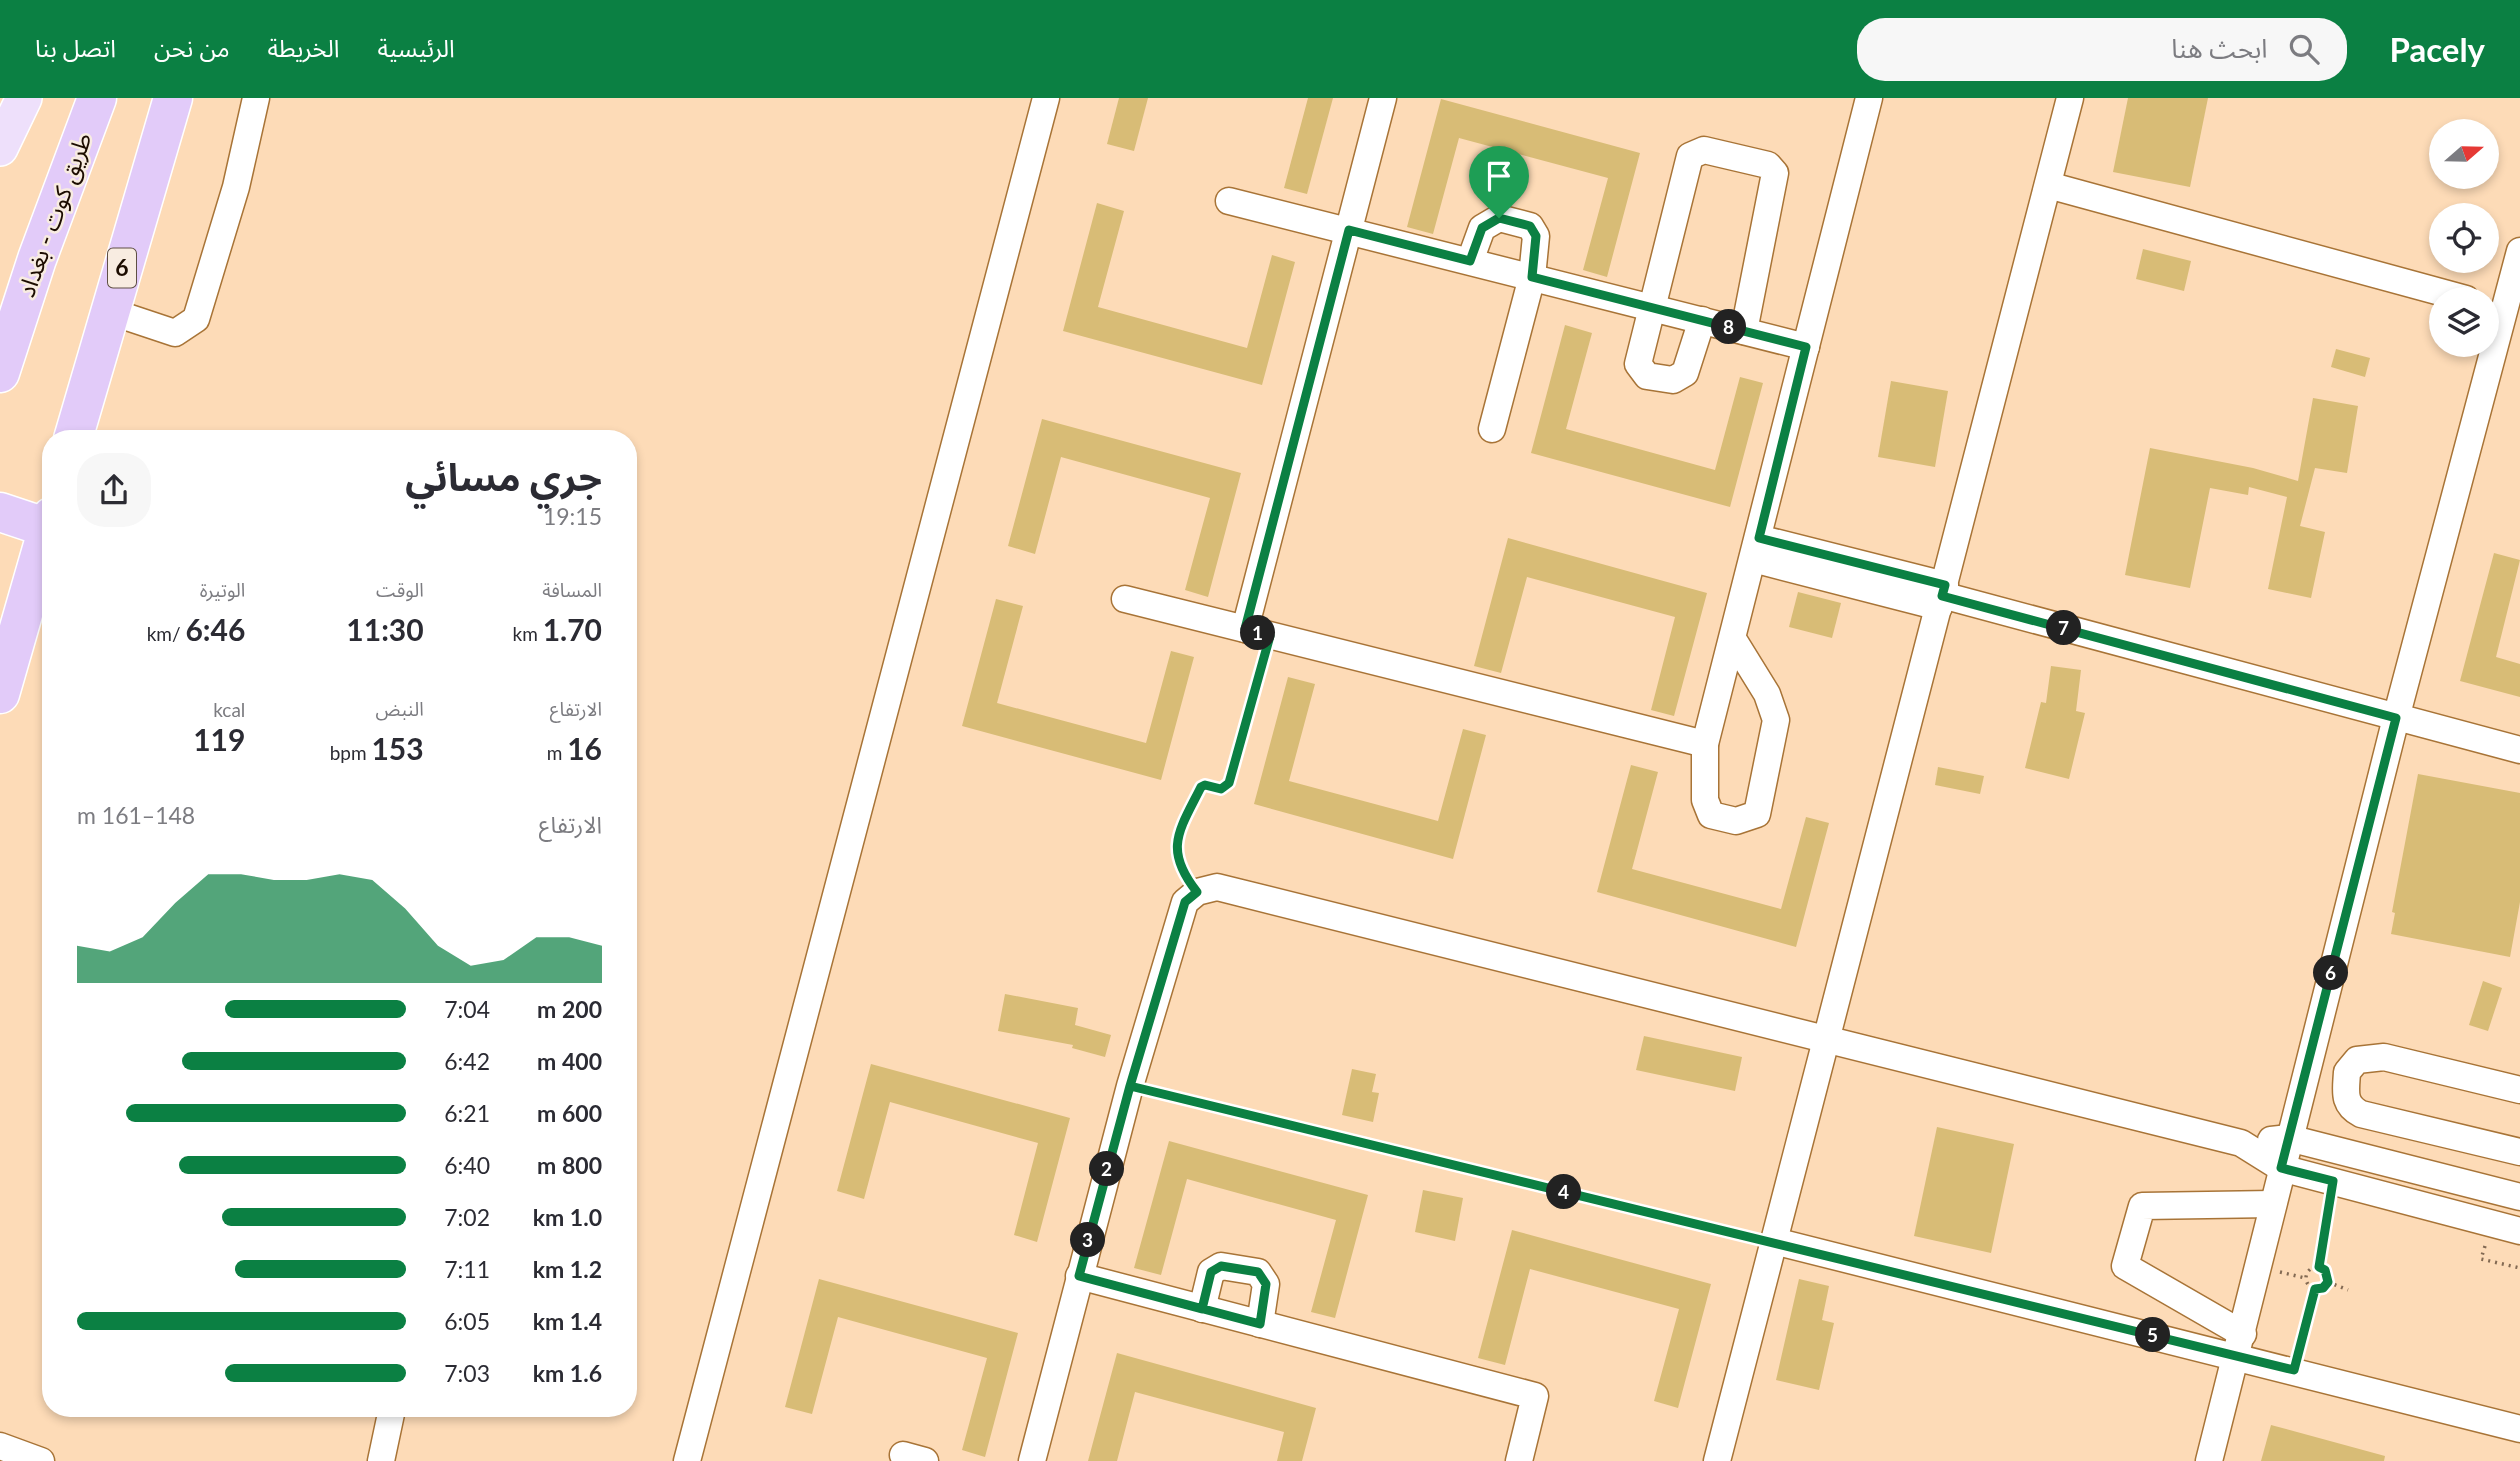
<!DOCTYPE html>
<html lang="ar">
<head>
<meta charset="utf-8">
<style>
  body { margin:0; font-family:Lato,"Noto Sans Arabic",sans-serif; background:#f7f7f7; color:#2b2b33; direction:rtl; height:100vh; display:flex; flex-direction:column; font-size:26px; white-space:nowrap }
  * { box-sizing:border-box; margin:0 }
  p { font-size:23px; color:#7c7c81 }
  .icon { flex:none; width:38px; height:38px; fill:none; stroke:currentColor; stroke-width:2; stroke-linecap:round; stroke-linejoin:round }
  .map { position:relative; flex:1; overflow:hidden; direction:ltr }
  .sheet { position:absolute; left:42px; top:332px; width:595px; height:987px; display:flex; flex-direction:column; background:#fff; border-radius:28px; box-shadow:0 4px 10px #0003; direction:rtl }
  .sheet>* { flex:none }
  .needle { width:46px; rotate:70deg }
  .fabs { position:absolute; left:2429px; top:21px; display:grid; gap:14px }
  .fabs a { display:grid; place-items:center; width:70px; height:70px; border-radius:50%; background:#fff; box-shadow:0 4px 10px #0003; font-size:35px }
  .pin { position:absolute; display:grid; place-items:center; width:60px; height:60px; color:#fff; margin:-72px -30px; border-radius:50% 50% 50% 0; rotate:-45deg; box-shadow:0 0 7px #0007 }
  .pin .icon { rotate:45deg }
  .km { position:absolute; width:35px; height:35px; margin:-18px; border-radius:50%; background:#222; color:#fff; font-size:19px; line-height:35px; text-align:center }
  .round { display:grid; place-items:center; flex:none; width:74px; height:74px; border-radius:28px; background:#f7f7f7 }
  .summary { display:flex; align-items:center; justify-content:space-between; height:119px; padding:0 35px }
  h1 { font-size:38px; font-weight:700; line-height:52px }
  .figures { display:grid; grid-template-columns:repeat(3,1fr); gap:10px; height:119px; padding:7px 35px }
  .figures div { display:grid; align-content:center }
  .figures b { font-size:30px; font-weight:700 }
  .figures small { font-size:19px; font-weight:400 }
  .figures p { font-size:19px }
  .chart { height:196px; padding:14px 35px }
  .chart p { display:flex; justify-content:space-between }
  .chart svg { width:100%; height:126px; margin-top:7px; fill:#0b8043; opacity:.7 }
  ul { padding:0 35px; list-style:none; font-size:23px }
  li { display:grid; grid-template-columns:112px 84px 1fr; align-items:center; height:52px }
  li i { height:18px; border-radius:9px; background:#0b8043 }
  header { display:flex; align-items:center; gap:42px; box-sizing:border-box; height:98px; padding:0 35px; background:#0b8043; color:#fff }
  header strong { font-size:33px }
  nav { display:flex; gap:38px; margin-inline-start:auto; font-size:24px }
  .search { width:490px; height:63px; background:#f7f7f7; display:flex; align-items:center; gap:18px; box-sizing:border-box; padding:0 24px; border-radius:28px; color:#7c7c81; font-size:26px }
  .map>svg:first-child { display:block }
  .building { fill:#d8bc76 }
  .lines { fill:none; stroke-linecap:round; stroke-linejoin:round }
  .minor-casing { stroke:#a87437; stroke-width:29 }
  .major-casing { stroke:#fff; stroke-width:38 }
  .highway-casing { stroke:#fff; stroke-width:41 }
  .path { stroke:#836a53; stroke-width:3.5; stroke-dasharray:2 5; stroke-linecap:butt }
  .minor { stroke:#fff; stroke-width:26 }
  .major { stroke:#eee0fb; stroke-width:35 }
  .highway { stroke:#e2cbf9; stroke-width:38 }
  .route-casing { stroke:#fff; stroke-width:14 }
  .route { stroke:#0b8043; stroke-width:9 }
  .labels { text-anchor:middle; stroke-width:5; stroke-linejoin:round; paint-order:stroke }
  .shield { fill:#f8ece1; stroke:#5e4f44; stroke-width:2 }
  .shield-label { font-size:23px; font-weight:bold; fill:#1c0c00 }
  .street-label { font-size:24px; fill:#1c0c00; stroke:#f8ece1 }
</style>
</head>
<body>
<header>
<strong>Pacely</strong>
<div class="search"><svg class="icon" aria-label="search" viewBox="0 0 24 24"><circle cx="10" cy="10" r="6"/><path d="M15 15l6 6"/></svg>ابحث هنا</div>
<nav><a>الرئيسية</a><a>الخريطة</a><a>من نحن</a><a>اتصل بنا</a></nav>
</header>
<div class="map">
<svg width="2520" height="1363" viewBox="0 0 2520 1363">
  <rect width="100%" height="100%" fill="#fddbb7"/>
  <g class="building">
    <polygon points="1119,0 1148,0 1134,53 1107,46"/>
    <polygon points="1308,0 1333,0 1307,96 1284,90"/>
    <polygon points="2128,0 2208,0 2190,89 2113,74"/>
    <polygon points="1441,1 1640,55 1607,179 1583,172 1608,80 1459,40 1433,136 1407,129"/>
    <polygon points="1097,105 1124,113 1098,209 1247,250 1272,157 1295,164 1262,287 1063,233"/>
    <polygon points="2143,151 2191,163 2184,193 2136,181"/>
    <polygon points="1565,227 1592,235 1566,331 1715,372 1740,279 1763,285 1730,409 1531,355"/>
    <polygon points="2336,251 2370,260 2365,279 2331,269"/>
    <polygon points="1891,283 1948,293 1935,369 1878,359"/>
    <polygon points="2313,300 2358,308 2347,375 2315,370 2300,428 2325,434 2311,500 2268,491 2287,399 2249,389 2248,397 2210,390 2190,490 2125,477 2150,350 2253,370 2298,383"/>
    <polygon points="1042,321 1241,375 1208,499 1185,492 1210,400 1061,359 1035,456 1008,448"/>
    <polygon points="1508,440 1707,495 1674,618 1651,612 1675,519 1527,479 1501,575 1474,568"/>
    <polygon points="2494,455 2520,462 2496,559 2520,566 2520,599 2460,583"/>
    <polygon points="1798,494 1841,505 1832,540 1789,529"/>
    <polygon points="996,501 1023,508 997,605 1146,645 1171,553 1194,559 1161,682 962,628"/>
    <polygon points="2051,568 2081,572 2076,613 2085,615 2069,681 2025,670 2041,604 2046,605"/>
    <polygon points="1288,579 1315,586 1289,683 1438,723 1463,631 1486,637 1453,761 1254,706"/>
    <polygon points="1631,667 1658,674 1632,771 1781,811 1806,719 1829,725 1796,849 1597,794"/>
    <polygon points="1938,669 1984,678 1980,696 1935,687"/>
    <polygon points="2418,676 2520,695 2520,804 2510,859 2391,836 2395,815 2392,814"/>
    <polygon points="2483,883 2502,890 2488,933 2469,927"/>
    <polygon points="1005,896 1078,910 1075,927 1111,937 1105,959 1072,950 1073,947 998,933"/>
    <polygon points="1644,938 1742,959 1735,993 1636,972"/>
    <polygon points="871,966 1070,1020 1037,1144 1014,1137 1038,1045 890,1004 864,1101 837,1093"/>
    <polygon points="1352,971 1376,976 1372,994 1379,995 1373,1024 1342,1017"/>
    <polygon points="1937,1029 2014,1046 1991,1155 1914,1138"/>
    <polygon points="1169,1043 1368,1097 1335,1220 1311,1214 1336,1122 1187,1081 1161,1177 1134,1170"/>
    <polygon points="1423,1092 1463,1100 1455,1143 1415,1134"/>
    <polygon points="1512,1132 1711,1186 1678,1310 1654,1303 1679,1211 1530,1171 1505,1267 1478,1260"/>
    <polygon points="819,1181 1018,1235 985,1359 962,1352 987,1260 838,1219 812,1316 785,1309"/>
    <polygon points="1799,1181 1829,1188 1822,1222 1834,1225 1819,1292 1776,1282"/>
    <polygon points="1117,1255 1316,1310 1302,1363 1277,1363 1284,1334 1135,1294 1117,1363 1088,1363"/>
    <polygon points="2271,1327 2385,1358 2384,1363 2261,1363"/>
  </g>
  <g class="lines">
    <g class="minor-casing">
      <g id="minor">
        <polyline points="2048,87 2466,201"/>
        <polyline points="1229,103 1806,249"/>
        <polyline points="1470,163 1482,130 1499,120 1530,128 1536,138 1532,179 1492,331"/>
        <polyline points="109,213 175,235 196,221 236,89 256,0"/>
        <polyline points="1702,222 1685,275 1673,282 1647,278 1638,266 1690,58 1704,52 1768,67 1775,75 1744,233"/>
        <polyline points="1758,440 1945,487"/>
        <polyline points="1753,461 1939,509"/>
        <polyline points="1942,497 2520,652"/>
        <polyline points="1125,501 1705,646"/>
        <polyline points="1245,531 1383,0"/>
        <polyline points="1733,541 1767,596 1776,622 1757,716 1736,723 1711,717 1705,702 1705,646 1869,0"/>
        <path d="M2520,992L2384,959L2357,962L2347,974C2346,993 2342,1006 2361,1016L2520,1054"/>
        <polyline points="2271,1042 2289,1040 2520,1099"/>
        <polyline points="1774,1143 2520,1331"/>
        <polyline points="1079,1178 1535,1298 1519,1363"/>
        <polyline points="1202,1211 1211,1174 1221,1168 1258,1174 1266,1186 1260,1226"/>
        <polyline points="2243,1236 2125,1168 2142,1108 2273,1106"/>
        <polyline points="0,1348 41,1363"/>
        <polyline points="903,1357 925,1363"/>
        <polyline points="381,1363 392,1311"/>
        <polyline points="687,1363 1046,0"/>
        <polyline points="1032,1363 1130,988 1185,804 1197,794 1217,789 2241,1045 2281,1070 2520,1133"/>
        <polyline points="1717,1363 2070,0"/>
        <polyline points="2209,1363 2396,620 2520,153"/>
      </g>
    </g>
    <g class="major-casing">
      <polyline id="major" points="0,50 24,0"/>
    </g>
    <g class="highway-casing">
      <g id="highway">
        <polyline points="0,275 37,161 97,0"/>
        <polyline points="73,341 173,0"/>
        <polyline points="0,414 48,430"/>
        <polyline points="0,596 51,419"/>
      </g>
    </g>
    <g class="path">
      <path d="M1183,777C1170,741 1186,720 1201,689L1205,687L1221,691L1229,685L1264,560"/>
      <polyline points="1152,993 1753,1140"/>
      <polyline points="2485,1148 2481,1161 2520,1170"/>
      <circle cx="2317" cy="1180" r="11"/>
      <polyline points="2319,1169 2329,1106"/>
      <polyline points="2280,1174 2305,1180"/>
      <polyline points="2328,1184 2348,1192"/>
      <polyline points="2299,1254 2315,1191"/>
    </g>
    <use href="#minor" class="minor"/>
    <use href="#major" class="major"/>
    <use href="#highway" class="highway"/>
  </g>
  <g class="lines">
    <g class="route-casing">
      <path id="route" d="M1499,120L1482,130L1470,163L1349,132L1245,531L1270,538L1229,685L1221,691L1205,687L1201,689C1179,733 1163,751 1197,794L1185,804L1130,988L1079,1178L1260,1226L1266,1186L1258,1174L1221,1168L1211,1174L1202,1211L1079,1178L1130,988L2294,1272L2315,1191L2323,1190L2328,1184L2325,1172L2319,1169L2333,1083L2281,1070L2396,620L1942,498L1945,487L1759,440L1806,249L1532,179L1536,138L1530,128L1499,120"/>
    </g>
    <use href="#route" class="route"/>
  </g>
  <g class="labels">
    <rect class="shield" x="108" y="150.5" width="28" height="39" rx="5"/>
    <g class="shield-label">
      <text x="122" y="178">6</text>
    </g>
    <g class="street-label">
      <text transform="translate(55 117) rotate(-70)" y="8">طريق كوت - بغداد</text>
    </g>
  </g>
</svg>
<div class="fabs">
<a><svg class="needle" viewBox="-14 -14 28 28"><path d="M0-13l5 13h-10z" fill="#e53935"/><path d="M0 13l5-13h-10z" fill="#7c7c81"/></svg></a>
<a><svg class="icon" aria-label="locate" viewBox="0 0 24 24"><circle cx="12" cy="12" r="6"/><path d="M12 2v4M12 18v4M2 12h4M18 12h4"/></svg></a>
<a><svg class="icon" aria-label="layers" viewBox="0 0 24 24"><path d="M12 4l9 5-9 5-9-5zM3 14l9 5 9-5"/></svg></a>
</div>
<div class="pin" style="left:1499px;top:120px;background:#1e9e55"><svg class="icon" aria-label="arrive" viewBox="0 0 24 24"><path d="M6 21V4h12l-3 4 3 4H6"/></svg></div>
<b class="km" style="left:1258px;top:535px">1</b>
<b class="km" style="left:1107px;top:1071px">2</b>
<b class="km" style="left:1088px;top:1142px">3</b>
<b class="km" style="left:1564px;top:1094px">4</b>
<b class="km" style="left:2153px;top:1237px">5</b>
<b class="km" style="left:2331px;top:875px">6</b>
<b class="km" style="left:2064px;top:530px">7</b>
<b class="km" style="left:1729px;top:229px">8</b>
<section class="sheet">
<div class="summary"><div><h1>جري مسائي</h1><p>19:15</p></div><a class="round"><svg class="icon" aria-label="share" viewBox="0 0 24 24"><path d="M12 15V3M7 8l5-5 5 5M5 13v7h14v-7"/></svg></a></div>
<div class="figures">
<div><p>المسافة</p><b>1.70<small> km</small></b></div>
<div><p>الوقت</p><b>11:30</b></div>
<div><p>الوتيرة</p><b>6:46<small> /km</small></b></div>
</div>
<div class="figures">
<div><p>الارتفاع</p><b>16<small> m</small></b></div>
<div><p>النبض</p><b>153<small> bpm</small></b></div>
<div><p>kcal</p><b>119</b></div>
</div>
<div class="chart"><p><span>الارتفاع</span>148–161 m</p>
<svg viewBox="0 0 160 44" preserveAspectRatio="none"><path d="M0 44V31L10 33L20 28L30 16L40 6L50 6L60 8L70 8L80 6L90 8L100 18L110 31L120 38L130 36L140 28L150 28L160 31V44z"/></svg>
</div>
<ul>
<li><b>200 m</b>7:04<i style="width:55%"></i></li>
<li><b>400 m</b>6:42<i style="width:68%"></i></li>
<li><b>600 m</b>6:21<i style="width:85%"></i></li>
<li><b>800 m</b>6:40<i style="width:69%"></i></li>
<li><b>1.0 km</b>7:02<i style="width:56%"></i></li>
<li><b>1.2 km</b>7:11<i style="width:52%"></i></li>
<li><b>1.4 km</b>6:05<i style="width:100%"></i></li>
<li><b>1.6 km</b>7:03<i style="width:55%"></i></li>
</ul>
</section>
</div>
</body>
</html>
